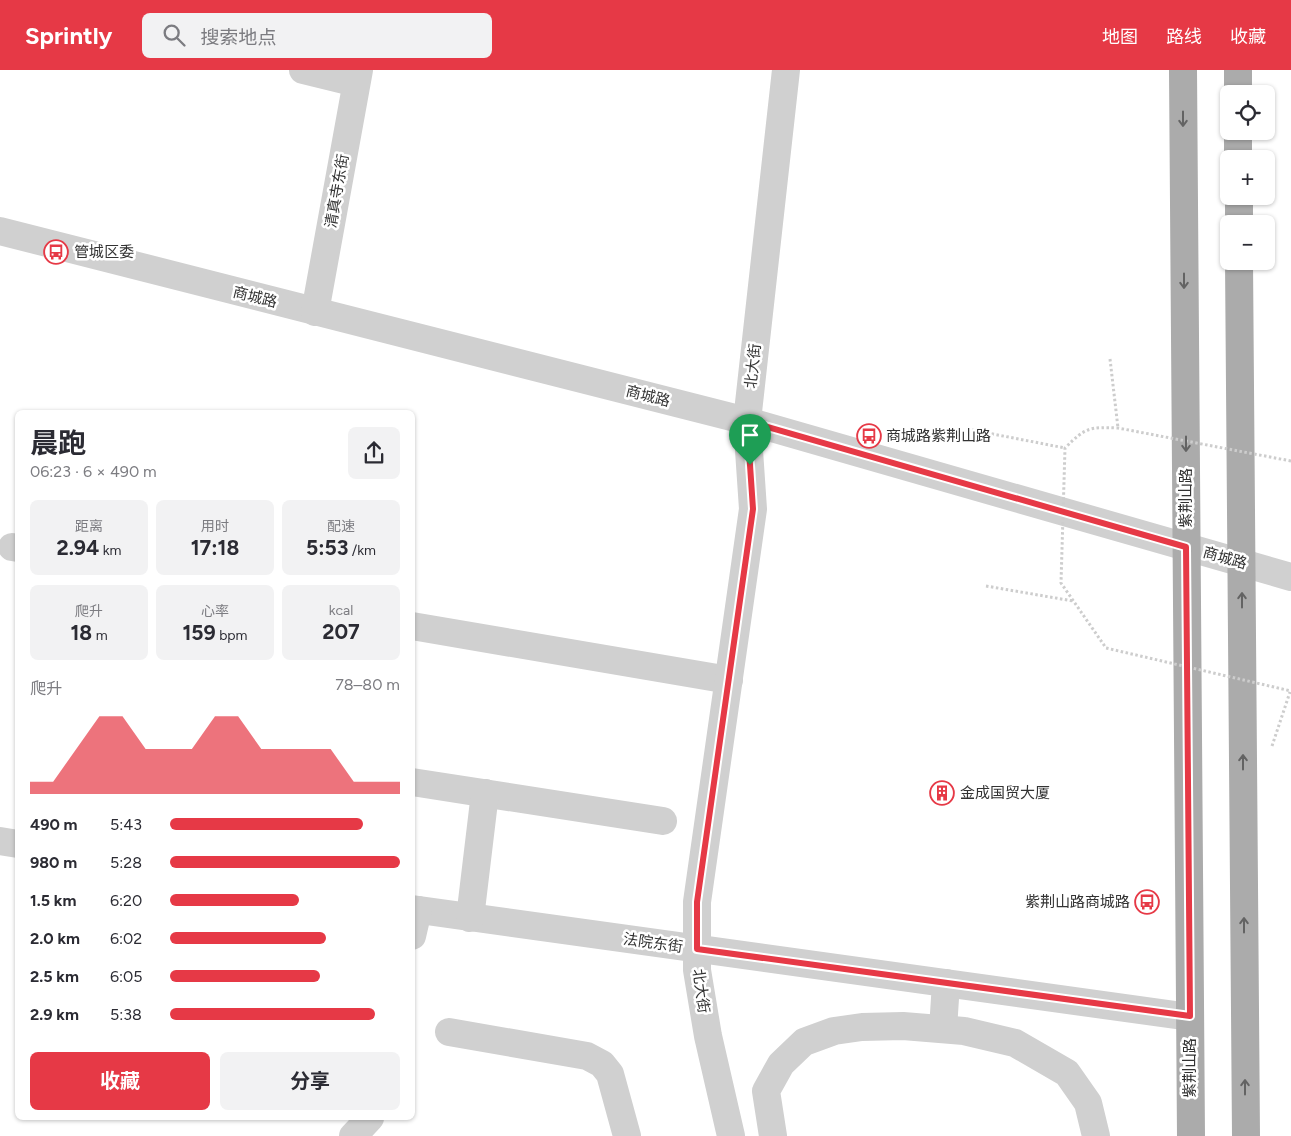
<!DOCTYPE html>
<html lang="zh">
<head>
<meta charset="utf-8">
<style>
  body { margin:0; font-family:Figtree,"Noto Sans SC",sans-serif; background:#f2f2f3; color:#2b2b33; height:100vh; display:flex; flex-direction:column; font-size:19px; white-space:nowrap }
  * { box-sizing:border-box; margin:0 }
  p { font-size:16px; color:#7c7c81 }
  .icon { flex:none; width:28px; height:28px; fill:none; stroke:currentColor; stroke-width:2; stroke-linecap:round; stroke-linejoin:round }
  .map { position:relative; flex:1; overflow:hidden }
  .drawer { position:absolute; left:15px; top:340px; width:400px; height:710px; display:flex; flex-direction:column; background:#fff; border-radius:8px; box-shadow:0 1px 4px #0004 }
  .drawer>* { flex:none }
  .tools { position:absolute; left:1220px; top:15px; display:grid; gap:10px }
  .tools a { display:grid; place-items:center; width:55px; height:55px; border-radius:8px; background:#fff; box-shadow:0 1px 4px #0004; font-size:25px }
  .pin { position:absolute; display:grid; place-items:center; width:42px; height:42px; color:#fff; margin:-51px -21px; border-radius:50% 50% 50% 0; rotate:-45deg; box-shadow:0 0 5px #0007 }
  .pin .icon { rotate:45deg }
  .round { display:grid; place-items:center; flex:none; width:52px; height:52px; border-radius:8px; background:#f2f2f3 }
  .overview { display:flex; align-items:center; justify-content:space-between; height:85px; padding:0 15px }
  h1 { font-size:28px; font-weight:700; line-height:38px }
  .stats { display:grid; grid-template-columns:repeat(3,1fr); gap:8px; height:85px; padding:5px 15px }
  .stats div { display:grid; align-content:center; border-radius:8px; background:#f2f2f3; text-align:center }
  .stats b { font-size:21px; font-weight:700 }
  .stats small { font-size:14px; font-weight:400 }
  .stats p { font-size:14px }
  .chart { height:140px; padding:10px 15px }
  .chart p { display:flex; justify-content:space-between }
  .chart svg { width:100%; height:90px; margin-top:5px; fill:#e63946; opacity:.7 }
  .cta { display:flex; gap:10px; margin-top:auto; padding:10px 15px }
  .cta a { flex:1; height:58px; border-radius:8px; background:#e63946; color:#fff; font-size:20px; font-weight:700; line-height:58px; text-align:center }
  .cta a+a { background:#f2f2f3; color:#2b2b33 }
  ul { padding:0 15px; list-style:none; font-size:16px }
  li { display:grid; grid-template-columns:80px 60px 1fr; align-items:center; height:38px }
  li i { height:12px; border-radius:6px; background:#e63946 }
  header { display:flex; align-items:center; gap:30px; box-sizing:border-box; height:70px; padding:0 25px; background:#e63946; color:#fff }
  header strong { font-size:24px }
  nav { display:flex; gap:28px; margin-inline-start:auto; font-size:18px }
  .search { width:350px; height:45px; background:#f2f2f3; display:flex; align-items:center; gap:12px; box-sizing:border-box; padding:0 18px; border-radius:8px; color:#7c7c81; font-size:19px }
  .map>svg:first-child { display:block }
  .lines { fill:none; stroke-linecap:round; stroke-linejoin:round }
  .path { stroke:#cdcdcd; stroke-width:3; stroke-dasharray:2.5 2.5; stroke-linecap:butt }
  .minor { stroke:#d0d0d0; stroke-width:28 }
  .major { stroke:#ababab; stroke-width:28 }
  .path-bridge { stroke:#cdcdcd; stroke-width:3; stroke-dasharray:2.5 2.5; stroke-linecap:butt }
  .oneway { stroke:#636363 }
  .route-casing { stroke:#fff; stroke-width:10 }
  .route { stroke:#e63946; stroke-width:6 }
  .labels { text-anchor:middle; stroke-width:5; stroke-linejoin:round; paint-order:stroke }
  .street-label { font-size:15px; fill:#333; stroke:#fff }
  .poi-label { font-size:15px; fill:#333; stroke:#fff; text-anchor:start }
</style>
</head>
<body>
<header>
<strong>Sprintly</strong>
<div class="search"><svg class="icon" aria-label="search" viewBox="0 0 24 24"><circle cx="10" cy="10" r="6"/><path d="M15 15l6 6"/></svg>搜索地点</div>
<nav><a>地图</a><a>路线</a><a>收藏</a></nav>
</header>
<div class="map">
<svg width="1291" height="1066" viewBox="0 0 1291 1066">
  <rect width="100%" height="100%" fill="#fff"/>
  <g class="lines">
    <g class="path">
      <polyline points="1110,289 1118,358"/>
      <polyline points="967,359 1065,378"/>
      <polyline points="986,516 1073,531"/>
      <polyline points="1272,676 1290,622"/>
    </g>
    <g class="minor">
      <polyline points="303,0 356,13"/>
      <polyline points="0,161 747,351 1291,507"/>
      <polyline points="315,242 359,0"/>
      <polyline points="12,477 18,478"/>
      <polyline points="412,556 729,610"/>
      <polyline points="412,712 663,751"/>
      <polyline points="0,771 18,774"/>
      <polyline points="412,839 1190,947"/>
      <polyline points="470,848 485,723"/>
      <polyline points="412,866 418,840"/>
      <polyline points="943,959 946,913"/>
      <polyline points="449,962 587,986 602,994 610,1004 627,1066"/>
      <polyline points="353,1066 370,1048"/>
      <polyline points="731,1066 708,966 697,900 697,832 753,439 747,351 786,0"/>
      <polyline points="773,1066 766,1021 781,994 804,972 834,961 862,957 903,956 964,961 1015,973 1067,1003 1088,1033 1096,1066"/>
    </g>
    <g class="major">
      <polyline points="1183,0 1191,1066"/>
      <polyline points="1238,24 1238,0"/>
      <polyline points="1238,61 1238,89"/>
      <polyline points="1239,126 1239,154"/>
      <polyline points="1239,191 1246,1066"/>
    </g>
    <path class="path-bridge" d="M1291,391L1118,358C1089,357 1086,357 1065,378L1061,513L1106,578L1291,621"/>
  </g>
  <defs><path id="oneway-shaft" d="M-6 0H5M1.5-3L5.5 0L1.5 3" fill="none" stroke-width="1.6" stroke-linecap="round" stroke-linejoin="round" transform="scale(1.25)"/></defs>
  <g class="oneway">
    <use href="#oneway-shaft" transform="translate(1183 49) rotate(90)"/>
    <use href="#oneway-shaft" transform="translate(1184 211) rotate(90)"/>
    <use href="#oneway-shaft" transform="translate(1186 374) rotate(90)"/>
    <use href="#oneway-shaft" transform="translate(1242 530) rotate(-90)"/>
    <use href="#oneway-shaft" transform="translate(1243 692) rotate(-90)"/>
    <use href="#oneway-shaft" transform="translate(1244 855) rotate(-90)"/>
    <use href="#oneway-shaft" transform="translate(1245 1017) rotate(-90)"/>
  </g>
  <g class="lines">
    <g class="route-casing">
      <polygon id="route" points="747,351 1186,477 1190,946 697,879 697,832 753,439"/>
    </g>
    <use href="#route" class="route"/>
  </g>
  <defs>
    <g id="bus-ring" transform="scale(1.25)"><circle r="9.5" fill="#fff" stroke="#e63946" stroke-width="1.5"/><path d="M-5-6H5V4H4V6H2V4H-2V6H-4V4H-5ZM-3.5-4V0h7V-4ZM-3.5 1.2v1.5H-2V1.2ZM2 1.2v1.5H3.5V1.2Z" fill="#e63946"/></g>
    <g id="building-ring" transform="scale(1.25)"><circle r="9.5" fill="#fff" stroke="#e63946" stroke-width="1.5"/><path d="M-4-6H4V6H1V3H-1V6H-4ZM-2.5-4.3h1.7v1.8h-1.7ZM.8-4.3h1.7v1.8H.8ZM-2.5-1h1.7V.8h-1.7ZM.8-1h1.7V.8H.8Z" fill="#e63946"/></g>
  </defs>
  <g fill-rule="evenodd">
    <use href="#bus-ring" x="56" y="182"/>
    <use href="#bus-ring" x="869" y="366"/>
    <use href="#building-ring" x="942" y="723"/>
    <use href="#bus-ring" x="1147" y="832"/>
  </g>
  <g class="labels">
    <g class="street-label">
      <text transform="translate(337 121) rotate(-80)" y="5">清真寺东街</text>
      <text transform="translate(255 227) rotate(14)" y="5">商城路</text>
      <text transform="translate(753 296) rotate(-84)" y="5">北大街</text>
      <text transform="translate(648 326) rotate(14)" y="5">商城路</text>
      <text transform="translate(1186 428) rotate(-90)" y="5">紫荆山路</text>
      <text transform="translate(1225 488) rotate(16)" y="5">商城路</text>
      <text transform="translate(653 873) rotate(8)" y="5">法院东街</text>
      <text transform="translate(701 921) rotate(82)" y="5">北大街</text>
      <text transform="translate(1190 998) rotate(-90)" y="5">紫荆山路</text>
    </g>
    <g class="poi-label">
      <text x="74" y="187">管城区委</text>
      <text x="886" y="371">商城路紫荆山路</text>
      <text x="960" y="728">金成国贸大厦</text>
      <text x="1130" y="837" text-anchor="end">紫荆山路商城路</text>
    </g>
  </g>
</svg>
<div class="tools">
<a><svg class="icon" aria-label="locate" viewBox="0 0 24 24"><circle cx="12" cy="12" r="6"/><path d="M12 2v4M12 18v4M2 12h4M18 12h4"/></svg></a>
<a>+</a>
<a>−</a>
</div>
<div class="pin" style="left:750px;top:395px;background:#1e9e55"><svg class="icon" aria-label="arrive" viewBox="0 0 24 24"><path d="M6 21V4h12l-3 4 3 4H6"/></svg></div>
<section class="drawer">
<div class="overview"><div><h1>晨跑</h1><p>06:23 · 6 × 490 m</p></div><a class="round"><svg class="icon" aria-label="share" viewBox="0 0 24 24"><path d="M12 15V3M7 8l5-5 5 5M5 13v7h14v-7"/></svg></a></div>
<div class="stats">
<div><p>距离</p><b>2.94<small> km</small></b></div>
<div><p>用时</p><b>17:18</b></div>
<div><p>配速</p><b>5:53<small> /km</small></b></div>
</div>
<div class="stats">
<div><p>爬升</p><b>18<small> m</small></b></div>
<div><p>心率</p><b>159<small> bpm</small></b></div>
<div><p>kcal</p><b>207</b></div>
</div>
<div class="chart"><p><span>爬升</span>78–80 m</p>
<svg viewBox="0 0 160 44" preserveAspectRatio="none"><path d="M0 44V38L10 38L20 22L30 6L40 6L50 22L60 22L70 22L80 6L90 6L100 22L110 22L120 22L130 22L140 38L150 38L160 38V44z"/></svg>
</div>
<ul>
<li><b>490 m</b>5:43<i style="width:84%"></i></li>
<li><b>980 m</b>5:28<i style="width:100%"></i></li>
<li><b>1.5 km</b>6:20<i style="width:56%"></i></li>
<li><b>2.0 km</b>6:02<i style="width:68%"></i></li>
<li><b>2.5 km</b>6:05<i style="width:65%"></i></li>
<li><b>2.9 km</b>5:38<i style="width:89%"></i></li>
</ul>
<div class="cta"><a>收藏</a><a>分享</a></div>
</section>
</div>
</body>
</html>
